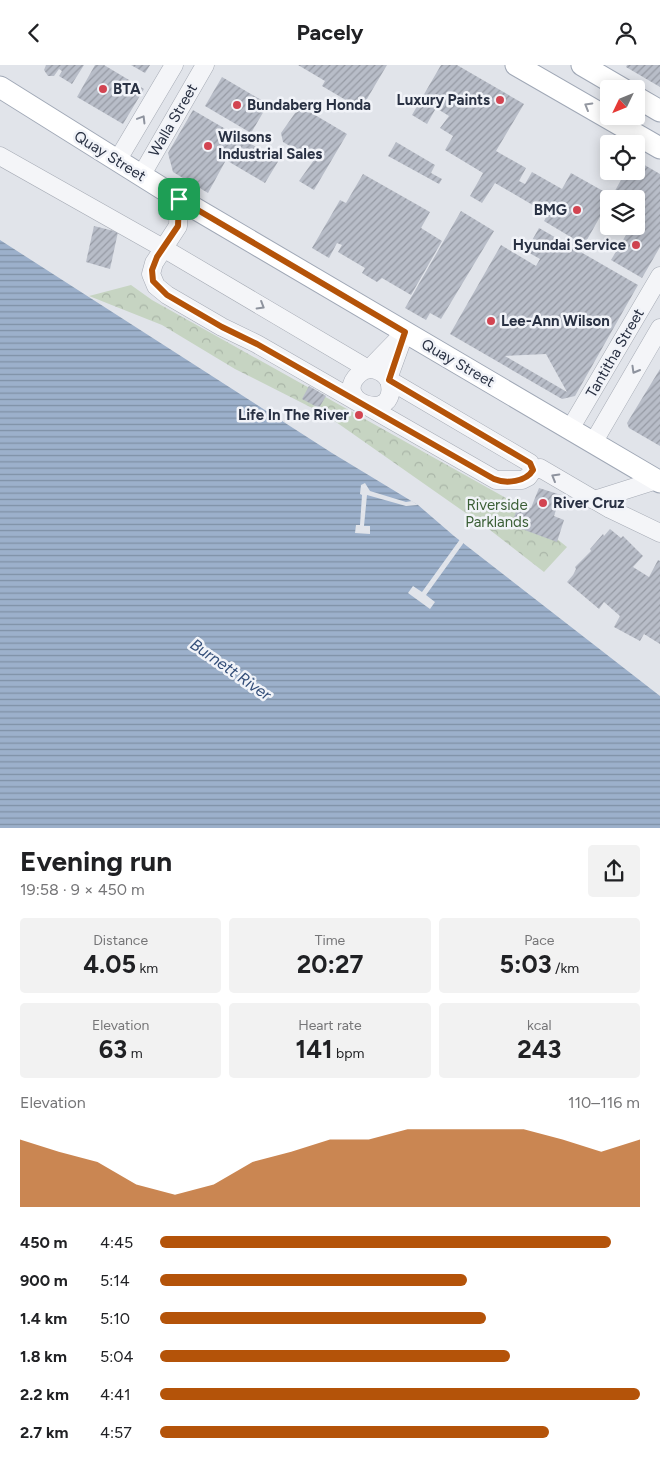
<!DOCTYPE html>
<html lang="en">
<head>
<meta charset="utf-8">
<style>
  body { margin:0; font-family:Figtree,sans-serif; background:#f2f2f2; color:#202124; height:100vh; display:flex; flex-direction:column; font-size:19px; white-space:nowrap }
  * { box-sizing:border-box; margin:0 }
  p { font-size:16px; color:#757577 }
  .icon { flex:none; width:28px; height:28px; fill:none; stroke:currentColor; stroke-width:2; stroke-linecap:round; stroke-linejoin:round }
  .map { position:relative; height:763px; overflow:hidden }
  .drawer { display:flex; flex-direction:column; background:#fff; flex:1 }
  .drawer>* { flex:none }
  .needle { width:32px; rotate:227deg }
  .tools { position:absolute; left:600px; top:15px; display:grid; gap:10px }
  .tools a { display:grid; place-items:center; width:45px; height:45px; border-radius:5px; background:#fff; box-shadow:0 2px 12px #0003; font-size:25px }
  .pin { position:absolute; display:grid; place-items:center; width:42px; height:42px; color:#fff; margin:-21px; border-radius:10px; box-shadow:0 2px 8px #0006 }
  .round { display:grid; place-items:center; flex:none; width:52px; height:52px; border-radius:5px; background:#f2f2f2 }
  .overview { display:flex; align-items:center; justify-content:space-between; height:85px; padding:0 20px }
  h1 { font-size:28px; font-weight:700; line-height:38px }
  .stats { display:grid; grid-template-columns:repeat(3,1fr); gap:8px; height:85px; padding:5px 20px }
  .stats div { display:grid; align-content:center; border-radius:5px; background:#f2f2f2; text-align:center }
  .stats b { font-size:25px; font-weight:700 }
  .stats small { font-size:14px; font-weight:400 }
  .stats p { font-size:14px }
  .chart { height:140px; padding:10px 20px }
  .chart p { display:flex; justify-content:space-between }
  .chart svg { width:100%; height:90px; margin-top:5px; fill:#b45309; opacity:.7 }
  ul { padding:0 20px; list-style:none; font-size:16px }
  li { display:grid; grid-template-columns:80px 60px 1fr; align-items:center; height:38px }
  li i { height:12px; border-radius:6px; background:#b45309 }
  header { display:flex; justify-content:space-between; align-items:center; height:65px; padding:0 20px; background:#fff; font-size:22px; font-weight:700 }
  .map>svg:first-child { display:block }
  .park { fill:url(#park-crowns) }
  .water { fill:url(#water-rules) }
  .pier { fill:#e1e4ea }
  .building { fill:url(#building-hatch); fill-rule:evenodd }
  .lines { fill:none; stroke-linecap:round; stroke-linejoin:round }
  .minor-casing { stroke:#a6abb5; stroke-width:19 }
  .major-casing { stroke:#a0a8b6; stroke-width:23 }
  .minor { stroke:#f4f5f8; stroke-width:18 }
  .major { stroke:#fff; stroke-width:21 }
  .oneway { stroke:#9498a1 }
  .oneway2 { stroke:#8e939e }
  .route-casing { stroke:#fff; stroke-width:10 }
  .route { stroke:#b45309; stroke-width:6 }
  .poi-dot { fill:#d24451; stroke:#f1f3f8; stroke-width:2 }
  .labels { text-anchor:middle; stroke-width:5; stroke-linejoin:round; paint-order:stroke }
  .poi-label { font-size:15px; font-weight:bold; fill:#293143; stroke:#f1f3f8; text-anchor:start }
  .street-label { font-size:15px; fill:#293143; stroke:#f1f3f8 }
  .park-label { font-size:15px; fill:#3b5f36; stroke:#f1f3f8 }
  .water-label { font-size:16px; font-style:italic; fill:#324d78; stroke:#f1f3f8 }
</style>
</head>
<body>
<header><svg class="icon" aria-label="back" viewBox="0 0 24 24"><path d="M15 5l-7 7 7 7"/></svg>Pacely<svg class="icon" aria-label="person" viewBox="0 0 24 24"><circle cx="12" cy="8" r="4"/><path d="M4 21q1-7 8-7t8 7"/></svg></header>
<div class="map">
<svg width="660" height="763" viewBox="0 0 660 763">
  <defs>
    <pattern id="park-crowns" width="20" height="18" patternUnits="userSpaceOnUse" patternTransform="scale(1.25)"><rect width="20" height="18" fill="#c6d4c2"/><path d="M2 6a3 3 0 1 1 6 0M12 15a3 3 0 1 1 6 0" fill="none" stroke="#aab6a8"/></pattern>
    <pattern id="water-rules" width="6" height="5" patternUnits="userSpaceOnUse" patternTransform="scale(1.25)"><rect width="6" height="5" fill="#9cb0cb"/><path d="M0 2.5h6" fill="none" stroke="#7f90a6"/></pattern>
    <pattern id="building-hatch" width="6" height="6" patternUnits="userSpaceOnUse" patternTransform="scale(1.25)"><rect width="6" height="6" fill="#b8bdc8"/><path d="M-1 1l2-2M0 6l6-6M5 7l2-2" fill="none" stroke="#969aa4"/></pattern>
  </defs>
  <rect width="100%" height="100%" fill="#e1e4ea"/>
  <polygon class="park" points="131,220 152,235 506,433 567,482 544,507 490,465 326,350 235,304 162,260 89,231"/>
  <polygon class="water" points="0,175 332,388 418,440 454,471 660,631 660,763 0,763"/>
  <g class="pier">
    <polygon points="365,418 370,426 406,437 412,436 418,440 406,441 367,430 364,461 370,461 370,469 355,468 356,460 360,460 362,430 360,429 361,420"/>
    <polygon points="461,473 465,476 426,530 435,537 430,544 408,528 413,521 422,527"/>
  </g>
  <g class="building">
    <polygon points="46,0 84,0 72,19 59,11 62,6 59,4 54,11 48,11 44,5"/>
    <polygon points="95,0 104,0 144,24 123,59 77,32"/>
    <polygon points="131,0 150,0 145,8"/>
    <polygon points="298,0 387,0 361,44 322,21 325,16"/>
    <polygon points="441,0 457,0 524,39 496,86 526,103 519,116 525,119 532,107 562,124 571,108 612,131 626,106 636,106 636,95 660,109 660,182 642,213 611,195 629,165 622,161 636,161 636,134 609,134 609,154 601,150 584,180 544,156 548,149 495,118 482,138 470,131 483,108 445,85 453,71 440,63 449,51 436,43 427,59 412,50"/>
    <polygon points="627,0 660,0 660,22 626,2"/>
    <polygon points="222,12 268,39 251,68 205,41"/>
    <polygon points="300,41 347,69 314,125 299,116 314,95 283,77 281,68"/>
    <polygon points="193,45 279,95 265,118 226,95 208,128 173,107 168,88"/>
    <polygon points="396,77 435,100 431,108 442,114 439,119 388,91"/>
    <polygon points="363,109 430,147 421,163 442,176 411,230 382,213 377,217 362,208 365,203 338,187 342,180 337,178 329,193 312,183 340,135 346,138"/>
    <polygon points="461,146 494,166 441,254 430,248 426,255 405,243"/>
    <polygon points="94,161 118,167 110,204 86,197"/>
    <path d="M539,163L638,220L575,331L562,334L450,269L501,180L536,201L540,194L526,186ZM546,289L567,327L505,291Z"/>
    <polygon points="660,304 660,381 629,363 627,358"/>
    <polygon points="309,321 326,331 319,343 302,334"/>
    <polygon points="539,423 561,430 554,451 564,455 557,477 511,460 519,439 531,443"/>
    <polygon points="610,464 621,473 623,471 643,491 633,502 649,512 658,495 660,496 660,579 644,569 640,576 614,562 620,551 604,537 599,544 567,517 573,510 576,504 575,502 591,486 590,484 603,469 604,471"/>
  </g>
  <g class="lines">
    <g class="minor-casing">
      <g id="minor">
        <polyline points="0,91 163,183 368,304"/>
        <polyline points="117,96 174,0"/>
        <polyline points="141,111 205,0"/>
        <polyline points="179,134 178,161 154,198 151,209 156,221 167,230 222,262 257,279 361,339"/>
        <polyline points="369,304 405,267 388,314"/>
        <path d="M367,341L496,415H522L528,412L533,405L530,398L389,315C382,305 369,300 359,309C329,337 401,361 389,315"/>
        <polyline points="570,364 660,211"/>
        <polyline points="593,378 660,263"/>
        <polyline points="533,405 540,403 610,444 660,468"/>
        <polyline points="594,435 657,415"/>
      </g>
    </g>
    <g class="major-casing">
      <g id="major">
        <polyline points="516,0 660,83"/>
        <polyline points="582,0 623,24"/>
        <polyline points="0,22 179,134 660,417"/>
        <polyline points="636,32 660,46"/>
      </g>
    </g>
    <use href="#minor" class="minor"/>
    <use href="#major" class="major"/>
  </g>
  <defs><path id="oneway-chevron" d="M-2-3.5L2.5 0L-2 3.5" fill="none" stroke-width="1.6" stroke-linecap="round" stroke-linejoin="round" transform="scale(1.25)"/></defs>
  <use class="oneway" href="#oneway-chevron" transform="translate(588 41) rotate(-150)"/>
  <g class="oneway2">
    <use href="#oneway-chevron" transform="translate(142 54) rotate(-59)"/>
    <use href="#oneway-chevron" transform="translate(261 241) rotate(31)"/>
    <use href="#oneway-chevron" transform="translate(635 305) rotate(120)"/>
    <use href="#oneway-chevron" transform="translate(555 412) rotate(-150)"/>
  </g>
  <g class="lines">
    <g class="route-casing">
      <path id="route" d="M179,134L405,267L389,315L530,398L533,405C526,417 506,419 494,414L257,279L222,262L167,230L153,216L152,205L157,192L178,161Z"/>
    </g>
    <use href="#route" class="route"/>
  </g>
  <g class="poi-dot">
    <circle cx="103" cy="24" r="5"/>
    <circle cx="500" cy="35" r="5"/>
    <circle cx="237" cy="40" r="5"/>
    <circle cx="208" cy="81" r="5"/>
    <circle cx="577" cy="145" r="5"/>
    <circle cx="636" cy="180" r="5"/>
    <circle cx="491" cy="256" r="5"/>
    <circle cx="359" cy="350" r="5"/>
    <circle cx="543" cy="438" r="5"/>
  </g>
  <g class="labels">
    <g class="poi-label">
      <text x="113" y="29">BTA</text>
      <text x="490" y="40" text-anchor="end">Luxury Paints</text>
      <text x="247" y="45">Bundaberg Honda</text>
      <text x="218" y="77">Wilsons<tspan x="218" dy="17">Industrial Sales</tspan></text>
      <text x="567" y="150" text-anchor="end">BMG</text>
      <text x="626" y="185" text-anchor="end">Hyundai Service</text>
      <text x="501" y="261">Lee-Ann Wilson</text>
      <text x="349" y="355" text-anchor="end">Life In The River</text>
      <text x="553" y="443">River Cruz</text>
    </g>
    <g class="street-label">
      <text transform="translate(173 55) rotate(-60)" y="5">Walla Street</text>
      <text transform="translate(110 91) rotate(32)" y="5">Quay Street</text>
      <text transform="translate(615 288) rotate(-60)" y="5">Tantitha Street</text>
      <text transform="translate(458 298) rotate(30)" y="5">Quay Street</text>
    </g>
    <g class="park-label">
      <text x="497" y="445">Riverside<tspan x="497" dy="17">Parklands</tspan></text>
    </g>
    <g class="water-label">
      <text transform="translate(231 604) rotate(35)" y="6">Burnett River</text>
    </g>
  </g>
</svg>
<div class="tools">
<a><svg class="needle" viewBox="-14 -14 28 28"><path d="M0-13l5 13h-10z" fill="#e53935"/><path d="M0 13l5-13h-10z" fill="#757577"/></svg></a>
<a><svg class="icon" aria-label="locate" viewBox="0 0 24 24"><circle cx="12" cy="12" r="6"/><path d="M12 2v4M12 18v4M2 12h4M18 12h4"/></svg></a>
<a><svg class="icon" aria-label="layers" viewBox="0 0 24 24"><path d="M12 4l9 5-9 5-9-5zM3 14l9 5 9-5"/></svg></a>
</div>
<div class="pin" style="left:179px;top:134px;background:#1e9e55"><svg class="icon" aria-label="arrive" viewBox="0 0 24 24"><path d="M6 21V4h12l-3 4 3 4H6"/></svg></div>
</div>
<section class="drawer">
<div class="overview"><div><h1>Evening run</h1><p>19:58 · 9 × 450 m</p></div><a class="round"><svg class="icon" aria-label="share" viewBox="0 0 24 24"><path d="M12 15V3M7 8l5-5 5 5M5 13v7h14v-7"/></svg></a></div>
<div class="stats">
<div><p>Distance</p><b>4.05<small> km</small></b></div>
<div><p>Time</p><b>20:27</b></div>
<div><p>Pace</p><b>5:03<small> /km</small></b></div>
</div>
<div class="stats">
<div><p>Elevation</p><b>63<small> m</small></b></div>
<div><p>Heart rate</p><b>141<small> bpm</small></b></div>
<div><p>kcal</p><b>243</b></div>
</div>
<div class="chart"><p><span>Elevation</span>110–116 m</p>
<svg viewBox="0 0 160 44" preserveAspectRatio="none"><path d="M0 44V11L10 17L20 22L30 33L40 38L50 33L60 22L70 17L80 11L90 11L100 6L110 6L120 6L130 6L140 11L150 17L160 11V44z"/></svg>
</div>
<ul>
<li><b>450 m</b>4:45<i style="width:94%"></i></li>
<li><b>900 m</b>5:14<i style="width:64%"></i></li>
<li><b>1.4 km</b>5:10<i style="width:68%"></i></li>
<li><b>1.8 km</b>5:04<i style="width:73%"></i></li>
<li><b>2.2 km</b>4:41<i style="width:100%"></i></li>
<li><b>2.7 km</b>4:57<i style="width:81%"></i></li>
</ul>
</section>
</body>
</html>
